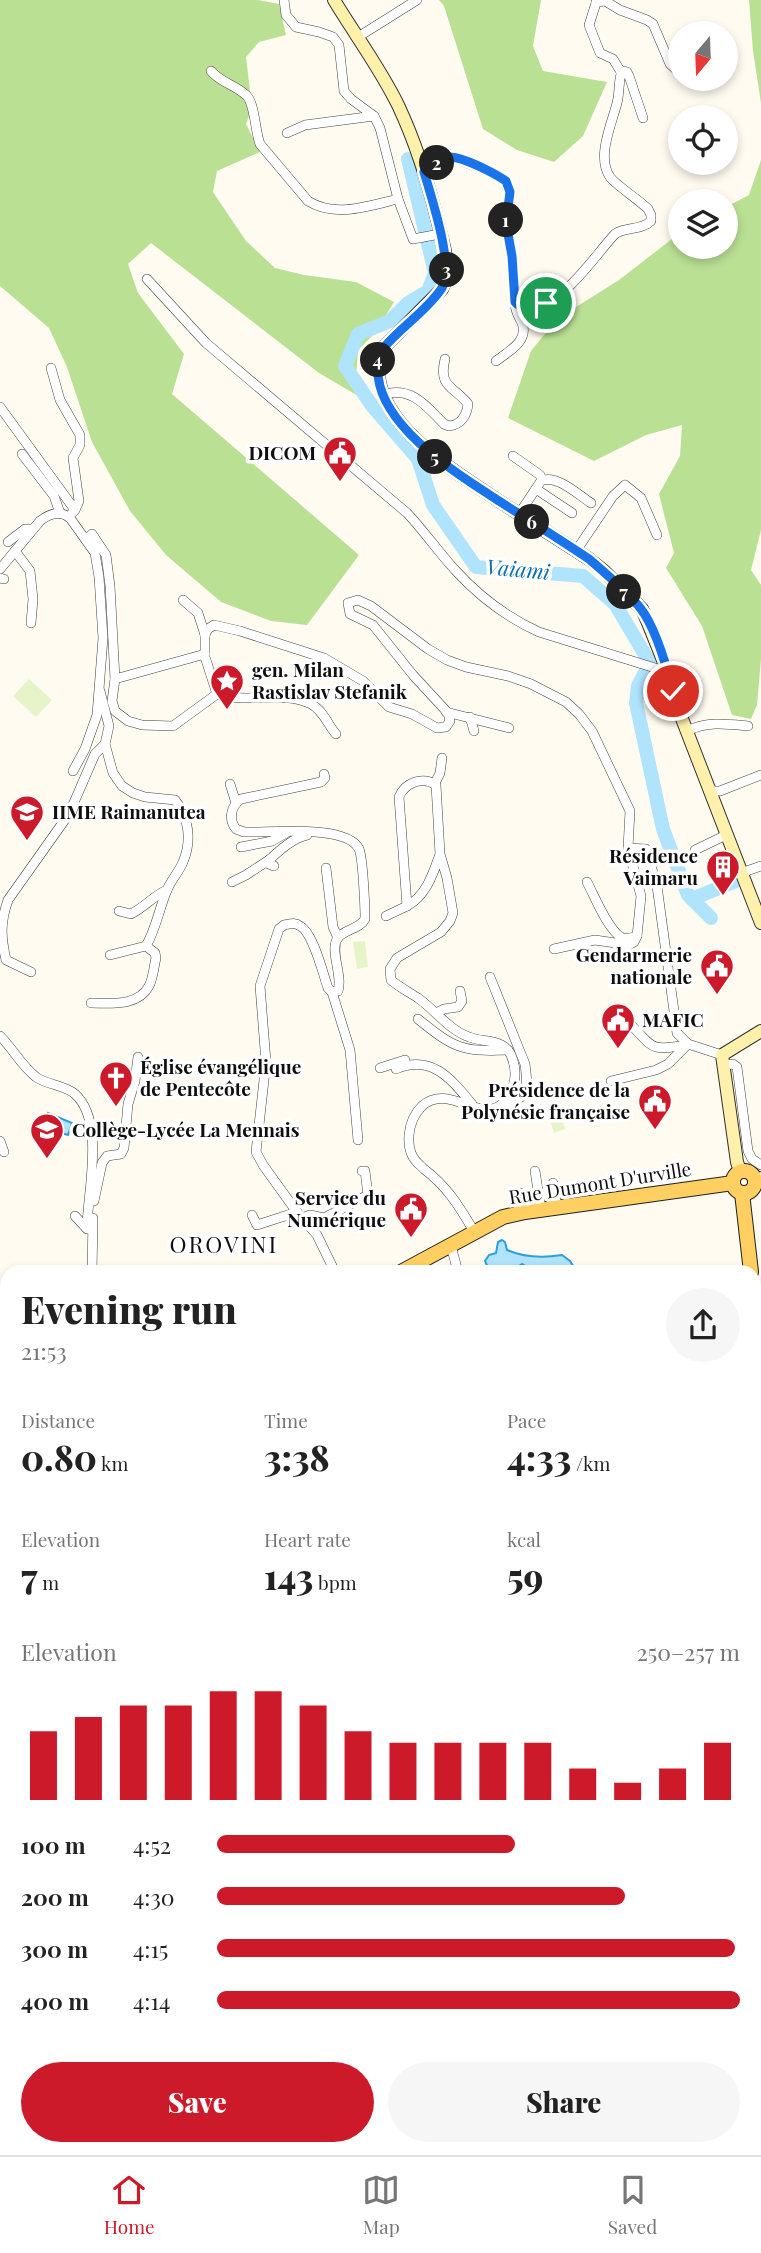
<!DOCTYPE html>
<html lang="en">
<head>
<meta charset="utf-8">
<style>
  body { margin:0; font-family:"Playfair Display",serif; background:#f6f6f6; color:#222; height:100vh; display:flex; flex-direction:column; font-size:26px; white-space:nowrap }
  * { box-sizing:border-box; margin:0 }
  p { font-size:23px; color:#767676 }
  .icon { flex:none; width:38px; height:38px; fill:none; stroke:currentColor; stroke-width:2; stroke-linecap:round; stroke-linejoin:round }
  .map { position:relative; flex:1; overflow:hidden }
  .panel { position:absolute; left:0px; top:1265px; width:761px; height:891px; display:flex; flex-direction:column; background:#fff; border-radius:21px 21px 0 0; box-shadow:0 4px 10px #0003 }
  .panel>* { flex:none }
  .needle { width:46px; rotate:199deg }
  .buttons { position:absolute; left:668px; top:21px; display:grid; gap:14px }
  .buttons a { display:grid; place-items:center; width:70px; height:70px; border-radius:50%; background:#fff; box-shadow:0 4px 10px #0003; font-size:35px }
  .pin { position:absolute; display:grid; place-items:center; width:60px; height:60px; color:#fff; margin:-30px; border:4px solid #fff; border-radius:50%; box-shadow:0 2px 7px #0007 }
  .km { position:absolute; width:35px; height:35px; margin:-18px; border-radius:50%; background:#222; color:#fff; font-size:19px; line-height:35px; text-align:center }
  .round { display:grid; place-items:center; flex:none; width:74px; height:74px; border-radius:37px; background:#f6f6f6 }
  .summary { display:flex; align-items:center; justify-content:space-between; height:119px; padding:0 21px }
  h1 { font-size:38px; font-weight:800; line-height:52px }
  .stats { display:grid; grid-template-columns:repeat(3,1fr); gap:10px; height:119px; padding:7px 21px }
  .stats div { display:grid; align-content:center }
  .stats b { font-size:35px; font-weight:800 }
  .stats small { font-size:19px; font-weight:400 }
  .stats p { font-size:19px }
  .chart { height:196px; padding:14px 21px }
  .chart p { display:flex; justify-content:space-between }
  .chart svg { width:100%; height:126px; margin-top:7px; stroke:#cc1a2b; stroke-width:6 }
  .action { display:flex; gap:14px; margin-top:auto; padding:14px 21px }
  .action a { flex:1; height:80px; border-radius:42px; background:#cc1a2b; color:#fff; font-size:28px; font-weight:800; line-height:80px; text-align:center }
  .action a+a { background:#f6f6f6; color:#222 }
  ul { padding:0 21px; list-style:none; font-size:23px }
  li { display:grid; grid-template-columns:112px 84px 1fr; align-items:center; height:52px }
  li i { height:18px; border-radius:9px; background:#cc1a2b }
  .tab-bar { display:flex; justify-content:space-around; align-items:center; height:98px; border-top:2px solid #e0e0e0; background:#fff; font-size:19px; color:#767676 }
  .tab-bar a { display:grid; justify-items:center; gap:4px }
  .tab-bar .on { color:#cc1a2b }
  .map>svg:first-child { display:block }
  .forest { fill:#bae094 }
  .pitch { fill:#e7f4c9 }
  .water { fill:#b0e3fc; stroke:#309fd9; stroke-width:2 }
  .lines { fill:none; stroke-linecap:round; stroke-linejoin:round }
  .river { stroke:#b0e3fc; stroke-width:14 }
  .ferry { stroke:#0c6fad; stroke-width:2; stroke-dasharray:9 7; stroke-linecap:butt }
  .street-casing { stroke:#424242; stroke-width:10 }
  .secondary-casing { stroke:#313131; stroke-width:14 }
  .primary-casing { stroke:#202020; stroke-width:16 }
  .street { stroke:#fff; stroke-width:9 }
  .secondary { stroke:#fff1ac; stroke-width:12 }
  .primary { stroke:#ffd061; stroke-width:14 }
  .route-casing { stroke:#fff; stroke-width:14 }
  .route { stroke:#1a73e8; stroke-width:9 }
  .labels { text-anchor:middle; stroke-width:7; stroke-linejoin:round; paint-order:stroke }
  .poi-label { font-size:19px; font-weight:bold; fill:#0f0f0f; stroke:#fff; text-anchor:end }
  .street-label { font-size:19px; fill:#0f0f0f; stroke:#fff }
  .water-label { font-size:21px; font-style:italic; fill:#0c6fad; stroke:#fff }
  .quarter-label { font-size:23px; letter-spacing:2px; fill:#0f0f0f; stroke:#fff }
</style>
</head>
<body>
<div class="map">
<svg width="761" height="2155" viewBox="0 0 761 2155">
  <rect width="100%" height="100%" fill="#fffbf1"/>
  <g class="forest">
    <polygon points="0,0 258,0 279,4 286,35 259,42 246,57 252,108 246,124 260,152 217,171 213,192 246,241 275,268 304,275 356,282 394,302 375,333 358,350 356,376 365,400 319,373 151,243 128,264 138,293 184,354 172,394 359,555 307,625 271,621 221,602 166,555 130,511 92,442 67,367 49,328 0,286"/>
    <polygon points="439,0 541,0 533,46 543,71 607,82 583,136 554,162 517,150 483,129 444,6"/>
    <polygon points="749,0 761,0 761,103 753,51"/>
    <polygon points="761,160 761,530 751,570 761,585 761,659 757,705 751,719 732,715 702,626 666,568 674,553 659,494 680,456 682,425 646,435 594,461 508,418 531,351 557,319 619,280 681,232 681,247 726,247 726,207 749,195"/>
  </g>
  <g class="pitch">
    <polygon points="29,679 52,700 36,717 13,696"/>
    <polygon points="365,941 368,967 357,969 353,942"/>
    <polygon points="557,1104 565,1129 554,1133 546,1107"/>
    <polygon points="7,1384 7,1414 4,1416 0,1412 0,1389"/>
  </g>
  <g class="water">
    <polygon points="48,1113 72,1123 68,1135 43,1127"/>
    <path d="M502,1240L505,1242L507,1250C525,1258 543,1258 562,1255L570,1261L577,1272H535L522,1264C510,1272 491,1279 485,1261L489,1255L496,1253L498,1242Z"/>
    <polygon points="754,1712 761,1716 761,2155 253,2155 253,2149 754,2149"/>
  </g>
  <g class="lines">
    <g class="river">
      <polyline points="408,159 435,273 428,291 408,303 390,321 358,334 345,366 373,407 418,459 433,505 476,567 583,576 615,604 650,663 638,686 636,703 663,829 688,895 711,918"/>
      <polyline points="692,899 743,878"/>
    </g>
    <g class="ferry">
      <polyline points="754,2041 761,2037"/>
      <polyline points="754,2072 761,2070"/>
      <polyline points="754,2101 761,2099"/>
      <polyline points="754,2128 761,2127"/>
      <polyline points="524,2155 531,2149"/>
      <polyline points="548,2155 557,2149"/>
      <polyline points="579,2155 589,2149"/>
      <polyline points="633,2155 660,2149"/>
    </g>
    <g class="street-casing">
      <g id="street">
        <polyline points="284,0 286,15 296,27 319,32 333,37 339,45 344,91 351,99 374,116"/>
        <polyline points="597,0 589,25 600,53 613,59 621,72"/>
        <polyline points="596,2 605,1 620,10 647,20 653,24 670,64 681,74"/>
        <polyline points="358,37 417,0"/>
        <path d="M211,71C221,83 236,85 247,96C255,105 255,131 260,144L308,201C335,218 369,206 398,199"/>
        <polyline points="287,133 305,125 374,116 380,128 398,199 413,239 440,234"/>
        <path d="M424,172L442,159L452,157L487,171L506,181L510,189L506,223L512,256L515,302L521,307C558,315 593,257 615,234C626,226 641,231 651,221V215L648,209C638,199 617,186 610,177C596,157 612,123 617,103C620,92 618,81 622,71L627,72L629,76L643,118"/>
        <path d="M147,279L206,343L407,513C425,532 439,553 456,571C479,596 508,618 539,632L668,672"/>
        <path d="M496,361C509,351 529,341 522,323C518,315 515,310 515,302"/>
        <polyline points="51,368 60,400 80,435 80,445 73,458 79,501 75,510"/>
        <path d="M384,394C413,387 426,406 444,424L449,426C461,425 467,415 468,404C454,386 438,388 445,359"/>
        <polyline points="0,407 75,510 72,513"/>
        <polyline points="22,454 54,496 60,513"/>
        <polyline points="513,456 540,475 542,480"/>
        <polyline points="536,489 572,513"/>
        <path d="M519,514L541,481C557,474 577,494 591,503"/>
        <polyline points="86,539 92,534 106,555 110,586 115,679 205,654"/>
        <polyline points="8,542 25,529 33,529"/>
        <polyline points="15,551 30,571 33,599 31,623"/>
        <polyline points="576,551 613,496 625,485 641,498 657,535"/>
        <path d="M0,569L40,521C49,514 60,510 70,518L95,553L99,577L103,638L97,715L85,749L73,771"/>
        <polyline points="0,578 4,579"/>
        <polyline points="183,600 198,613 205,635 205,657 217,694"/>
        <polyline points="205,635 208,629 214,625 240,631 324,658 363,681 389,707 412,714 437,728 446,727 450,721 448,713 413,675 373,625 350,614 348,603 358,600 371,606 428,649 447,660 466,667 508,676 531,684 566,702 579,714 592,731 630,811 628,848 641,896 637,936 634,942 629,945 595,940 554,949"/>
        <path d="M115,679L112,701L115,711L128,721L142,725L173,726L217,694C247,704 283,690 311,704C323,710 328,725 336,734"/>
        <polyline points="446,712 509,728"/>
        <polyline points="470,717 474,731"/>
        <path d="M687,731C707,721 727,724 748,726"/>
        <path d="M324,774L325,778L321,782L241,799C231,806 228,819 236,829L244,832C269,833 347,824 359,849C363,858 365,907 365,919C359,930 343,929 337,939C330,952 343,976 338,991L332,992L328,988C323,974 313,932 300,926C295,922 290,924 284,925L279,929L260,986L266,1062L256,1152L263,1165L299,1215L317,1235L335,1272"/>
        <polyline points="435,783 440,773 442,758"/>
        <polyline points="230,784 236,803"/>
        <polyline points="709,791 720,791 761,775"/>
        <polyline points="241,847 272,841 286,833"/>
        <polyline points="628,848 646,849 657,886 677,1033 688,1044 722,1055"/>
        <polyline points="695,850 726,835"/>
        <path d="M274,866L269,864V860C280,850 293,838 307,835"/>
        <polyline points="326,868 333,927 338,938"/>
        <polyline points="741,873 761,866"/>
        <polyline points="232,882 246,875 269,860"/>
        <path d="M587,882C594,895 608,930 621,937C626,940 631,938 637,936"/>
        <path d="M119,911L131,914C145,907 153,896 167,890"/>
        <polyline points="386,916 407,906"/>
        <polyline points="110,955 146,946"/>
        <path d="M31,972L6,960C1,937 0,923 8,900L69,814L95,754L105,744"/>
        <path d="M490,977L525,1064C528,1087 530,1099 503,1105"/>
        <polyline points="332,992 350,1050 358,1140"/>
        <path d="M91,1003C110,1003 138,1007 149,986C153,979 154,966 156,958L155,953L146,946C156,929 159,909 167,890C171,880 179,872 183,862C192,841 189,817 175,800L145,797L133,793L122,786L113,773L105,744L109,726L100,691"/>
        <polyline points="436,1013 444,1009 458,1007 462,1001 460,991"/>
        <path d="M418,1019C454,1048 461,1052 508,1050"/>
        <path d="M629,1023C654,1047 648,1052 686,1045"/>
        <path d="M0,1036C13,1049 21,1065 36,1077C47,1085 65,1085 75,1094C105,1121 88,1190 87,1226"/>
        <polyline points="723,1065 733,1064 737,1067 748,1151 752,1159 761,1165"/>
        <polyline points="380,1068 405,1060"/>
        <path d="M396,1069C432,1054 451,1079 472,1104"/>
        <polyline points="611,1081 656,1070 668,1064 688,1044"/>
        <polyline points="0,1141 4,1152"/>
        <path d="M422,1167C411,1158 408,1149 409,1135C410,1124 414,1114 422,1106C452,1079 490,1137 511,1091C517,1079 516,1067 511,1055C503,1038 483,1043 469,1037C449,1030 435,1010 418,998C409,992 399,987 391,980L390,969L397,958L441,932L450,921L453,913L447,878L440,854L436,785C423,776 405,782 399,797L407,906C426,896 433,874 440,854"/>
        <path d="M424,1169C448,1187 460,1208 475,1233"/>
        <polyline points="535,1171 541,1209"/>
        <polyline points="553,1183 557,1207"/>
        <polyline points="94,1201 102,1163 107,1156 121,1154 124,1148 128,1104 135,1081 138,1057"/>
        <polyline points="518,1213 520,1193"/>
        <polyline points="252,1215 257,1225 297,1212"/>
        <polyline points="75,1216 87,1229"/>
        <polyline points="302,1218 310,1215 324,1218 368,1195 365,1171 362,1171"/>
        <polyline points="451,1246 458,1272"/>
        <polyline points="92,1272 93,1218"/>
        <polyline points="0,2120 7,2121"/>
        <polyline points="39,2155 41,2149"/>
      </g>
    </g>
    <g class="secondary-casing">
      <g id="secondary">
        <path d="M334,0C355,35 380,68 398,105C416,143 429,185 439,227C444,247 452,269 442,289L381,350C360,416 454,471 499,501C529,520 559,540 589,559L604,571L642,609L648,623L667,670L679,711L761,923"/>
        <polyline points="740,1171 737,1162 722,1055 761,1031"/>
        <polyline points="756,1180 761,1178"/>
        <polyline points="0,1322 7,1330"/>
        <polyline points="0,1436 7,1444"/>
        <polyline points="0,1512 7,1508"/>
        <polyline points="0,1769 7,1772"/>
        <polyline points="0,1940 7,1925"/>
      </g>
    </g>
    <g class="primary-casing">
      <g id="primary">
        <circle cx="744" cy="1182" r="11"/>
        <polyline points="742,1193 751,1272"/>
        <polyline points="401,1272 503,1217 525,1212 733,1183"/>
        <polyline points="754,1293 761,1341"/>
        <polyline points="0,1340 7,1336"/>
        <polyline points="754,1477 761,1476"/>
        <polyline points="754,1614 761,1613"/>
        <polyline points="754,1626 761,1626"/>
        <polyline points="754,1637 761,1637"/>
        <polyline points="0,1656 7,1655"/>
        <polyline points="0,2022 7,2022"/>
        <polyline points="0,2033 7,2033"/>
        <polyline points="140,2155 141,2149"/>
        <polyline points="154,2155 155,2149"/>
      </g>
    </g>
    <use href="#street" class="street"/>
    <use href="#secondary" class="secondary"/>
    <use href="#primary" class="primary"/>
  </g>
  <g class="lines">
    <g class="route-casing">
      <path id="route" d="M546,303C535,308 524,313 515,302L512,256L506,223L510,192L506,181C494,173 462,156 448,157C439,158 431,168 424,172C431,196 455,268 442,288C426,312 399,328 381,351C359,415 455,472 499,501C529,520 559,539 589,559C604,572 629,593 641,609C655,627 667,668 673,691"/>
    </g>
    <use href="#route" class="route"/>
  </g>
  <defs>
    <g id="civic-pin" transform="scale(1.75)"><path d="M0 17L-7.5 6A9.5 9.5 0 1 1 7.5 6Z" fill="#cc1a2b" stroke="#fff"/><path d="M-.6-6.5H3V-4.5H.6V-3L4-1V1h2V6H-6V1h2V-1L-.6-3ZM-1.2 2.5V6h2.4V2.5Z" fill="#fff"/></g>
    <g id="sight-pin" transform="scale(1.75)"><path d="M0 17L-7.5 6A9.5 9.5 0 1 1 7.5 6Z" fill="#cc1a2b" stroke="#fff"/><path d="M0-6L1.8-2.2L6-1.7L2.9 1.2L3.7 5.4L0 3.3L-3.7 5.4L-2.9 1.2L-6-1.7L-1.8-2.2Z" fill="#fff"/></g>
    <g id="school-pin" transform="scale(1.75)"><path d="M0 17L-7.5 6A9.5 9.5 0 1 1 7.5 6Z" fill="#cc1a2b" stroke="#fff"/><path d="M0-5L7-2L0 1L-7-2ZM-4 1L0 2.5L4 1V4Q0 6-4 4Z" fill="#fff"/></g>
    <g id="building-pin" transform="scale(1.75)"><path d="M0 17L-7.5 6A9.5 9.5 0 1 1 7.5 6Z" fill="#cc1a2b" stroke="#fff"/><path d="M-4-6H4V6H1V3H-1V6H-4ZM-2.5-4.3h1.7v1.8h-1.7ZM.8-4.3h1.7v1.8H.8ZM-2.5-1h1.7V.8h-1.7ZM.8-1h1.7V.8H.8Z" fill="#fff"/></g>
    <g id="church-pin" transform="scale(1.75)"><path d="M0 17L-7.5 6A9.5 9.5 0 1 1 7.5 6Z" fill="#cc1a2b" stroke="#fff"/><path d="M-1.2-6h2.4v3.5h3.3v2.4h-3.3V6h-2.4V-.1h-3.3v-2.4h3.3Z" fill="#fff"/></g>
  </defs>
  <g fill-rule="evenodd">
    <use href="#civic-pin" x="340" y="453"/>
    <use href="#sight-pin" x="227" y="681"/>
    <use href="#school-pin" x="27" y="812"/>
    <use href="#building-pin" x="723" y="867"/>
    <use href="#civic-pin" x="717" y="966"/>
    <use href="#civic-pin" x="618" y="1020"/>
    <use href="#church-pin" x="116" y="1078"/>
    <use href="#civic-pin" x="655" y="1101"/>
    <use href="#school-pin" x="47" y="1130"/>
    <use href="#civic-pin" x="411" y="1209"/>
  </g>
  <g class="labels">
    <g class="poi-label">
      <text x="316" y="460">DICOM</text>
      <text x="252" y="677" text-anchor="start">gen. Milan<tspan x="252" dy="22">Rastislav Stefanik</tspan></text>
      <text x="52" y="819" text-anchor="start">IIME Raimanutea</text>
      <text x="698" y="863">Résidence<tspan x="698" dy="22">Vaimaru</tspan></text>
      <text x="692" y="962">Gendarmerie<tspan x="692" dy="22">nationale</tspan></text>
      <text x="642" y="1027" text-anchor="start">MAFIC</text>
      <text x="140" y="1074" text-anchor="start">Église évangélique<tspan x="140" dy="22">de Pentecôte</tspan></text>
      <text x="630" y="1097">Présidence de la<tspan x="630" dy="22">Polynésie française</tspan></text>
      <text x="72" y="1137" text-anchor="start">Collège-Lycée La Mennais</text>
      <text x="386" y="1205">Service du<tspan x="386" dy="22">Numérique</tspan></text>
    </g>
    <g class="street-label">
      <text transform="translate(600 1183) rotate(-9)" y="7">Rue Dumont D'urville</text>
    </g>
    <g class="water-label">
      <text transform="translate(518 570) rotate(5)" y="7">Vaiami</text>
    </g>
    <g class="quarter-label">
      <text x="224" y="1253">OROVINI</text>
    </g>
  </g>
</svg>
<div class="buttons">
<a><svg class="needle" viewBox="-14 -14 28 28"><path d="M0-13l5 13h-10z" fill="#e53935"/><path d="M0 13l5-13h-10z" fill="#767676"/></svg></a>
<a><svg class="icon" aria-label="locate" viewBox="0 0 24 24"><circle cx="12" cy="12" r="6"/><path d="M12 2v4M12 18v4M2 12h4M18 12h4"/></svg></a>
<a><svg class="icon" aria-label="layers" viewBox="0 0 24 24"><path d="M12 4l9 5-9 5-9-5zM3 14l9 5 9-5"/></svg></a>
</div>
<div class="pin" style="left:546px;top:303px;background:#1e9e55"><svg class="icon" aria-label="arrive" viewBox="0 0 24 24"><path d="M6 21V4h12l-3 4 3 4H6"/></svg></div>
<div class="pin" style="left:673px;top:691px;background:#d93025"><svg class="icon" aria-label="check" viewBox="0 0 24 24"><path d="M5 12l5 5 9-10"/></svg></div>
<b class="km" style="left:506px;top:220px">1</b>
<b class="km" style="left:437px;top:163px">2</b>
<b class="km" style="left:447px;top:270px">3</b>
<b class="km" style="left:378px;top:360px">4</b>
<b class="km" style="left:435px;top:457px">5</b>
<b class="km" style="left:532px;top:522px">6</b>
<b class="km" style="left:624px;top:592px">7</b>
<section class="panel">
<div class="summary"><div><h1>Evening run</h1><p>21:53</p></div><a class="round"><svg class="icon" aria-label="share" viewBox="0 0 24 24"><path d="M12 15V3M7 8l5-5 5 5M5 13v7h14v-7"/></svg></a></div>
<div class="stats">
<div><p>Distance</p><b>0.80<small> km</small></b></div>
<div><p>Time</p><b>3:38</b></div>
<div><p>Pace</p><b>4:33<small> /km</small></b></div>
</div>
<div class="stats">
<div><p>Elevation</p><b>7<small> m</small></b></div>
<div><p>Heart rate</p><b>143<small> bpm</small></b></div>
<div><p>kcal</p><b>59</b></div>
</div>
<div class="chart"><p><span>Elevation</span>250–257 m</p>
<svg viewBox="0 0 160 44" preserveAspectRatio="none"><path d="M5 44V20M15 44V15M25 44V11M35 44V11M45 44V6M55 44V6M65 44V11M75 44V20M85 44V24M95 44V24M105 44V24M115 44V24M125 44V33M135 44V38M145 44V33M155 44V24"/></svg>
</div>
<ul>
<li><b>100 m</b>4:52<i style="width:57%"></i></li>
<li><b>200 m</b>4:30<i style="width:78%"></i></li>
<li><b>300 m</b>4:15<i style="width:99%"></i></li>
<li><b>400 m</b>4:14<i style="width:100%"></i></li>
</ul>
<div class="action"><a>Save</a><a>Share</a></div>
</section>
</div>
<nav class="tab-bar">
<a class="on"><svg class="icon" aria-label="home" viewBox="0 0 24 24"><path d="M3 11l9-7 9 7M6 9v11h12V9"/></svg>Home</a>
<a><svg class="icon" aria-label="map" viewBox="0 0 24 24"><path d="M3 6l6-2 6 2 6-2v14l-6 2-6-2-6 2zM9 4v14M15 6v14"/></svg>Map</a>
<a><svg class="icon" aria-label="saved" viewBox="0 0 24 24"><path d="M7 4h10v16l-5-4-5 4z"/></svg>Saved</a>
</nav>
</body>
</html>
